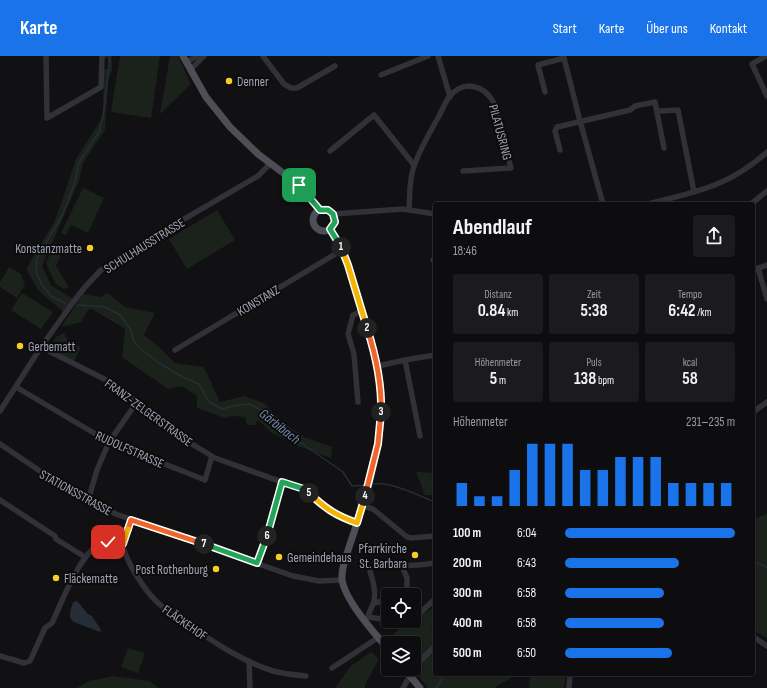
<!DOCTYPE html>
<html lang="de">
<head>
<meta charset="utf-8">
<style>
  body { margin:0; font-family:"Sofia Sans Condensed",sans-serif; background:#1b1a1c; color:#f1f3f6; height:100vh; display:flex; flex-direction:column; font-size:15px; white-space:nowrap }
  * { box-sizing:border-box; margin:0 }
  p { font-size:13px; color:#9a9b9e }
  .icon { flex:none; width:22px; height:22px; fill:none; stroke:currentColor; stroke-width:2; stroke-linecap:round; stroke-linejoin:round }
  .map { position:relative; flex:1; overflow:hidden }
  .drawer { position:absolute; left:433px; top:146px; width:322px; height:474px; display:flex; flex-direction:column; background:#0d0c0e; border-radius:4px; box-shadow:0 1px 3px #0004,0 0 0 1px #2d2c2e }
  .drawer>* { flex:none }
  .fabs { position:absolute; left:381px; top:532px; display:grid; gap:8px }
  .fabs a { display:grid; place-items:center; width:40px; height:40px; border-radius:4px; background:#0d0c0e; box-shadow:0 1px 3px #0004,0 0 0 1px #2d2c2e; font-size:20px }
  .pin { position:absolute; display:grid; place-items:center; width:34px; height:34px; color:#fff; margin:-17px; border-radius:8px; box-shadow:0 2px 6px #0006 }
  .km { position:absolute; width:20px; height:20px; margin:-10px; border-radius:50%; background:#222; color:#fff; font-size:11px; line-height:20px; text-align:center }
  .round { display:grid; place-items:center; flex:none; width:42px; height:42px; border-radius:4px; background:#1b1a1c }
  .overview { display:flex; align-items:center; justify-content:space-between; height:68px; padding:0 20px }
  h1 { font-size:22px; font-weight:700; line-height:30px }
  .stats { display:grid; grid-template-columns:repeat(3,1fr); gap:6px; height:68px; padding:4px 20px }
  .stats div { display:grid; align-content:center; border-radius:4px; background:#1b1a1c; text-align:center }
  .stats b { font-size:17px; font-weight:700 }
  .stats small { font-size:11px; font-weight:400 }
  .stats p { font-size:11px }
  .chart { height:112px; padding:8px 20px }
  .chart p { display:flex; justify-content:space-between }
  .chart svg { width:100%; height:72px; margin-top:4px; stroke:#1a73e8; stroke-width:6 }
  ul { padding:0 20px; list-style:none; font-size:13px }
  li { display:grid; grid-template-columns:64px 48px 1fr; align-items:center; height:30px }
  li i { height:10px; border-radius:5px; background:#1a73e8 }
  header { display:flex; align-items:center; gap:24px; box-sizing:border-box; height:56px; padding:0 20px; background:#1a73e8; color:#fff }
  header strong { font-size:19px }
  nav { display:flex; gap:22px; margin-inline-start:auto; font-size:14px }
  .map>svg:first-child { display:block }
  .green { fill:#1b221c }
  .water { fill:#272d36 }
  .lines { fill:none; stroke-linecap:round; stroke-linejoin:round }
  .stream { stroke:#272d36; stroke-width:1.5 }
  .minor { stroke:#313137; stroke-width:5.5 }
  .major { stroke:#4d4e56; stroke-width:7 }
  .major-bridge { stroke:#4d4e56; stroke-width:7 }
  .split-1-casing { stroke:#fff; stroke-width:8 }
  .split-2-casing { stroke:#fff; stroke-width:8 }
  .split-3-casing { stroke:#fff; stroke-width:8 }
  .split-4-casing { stroke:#fff; stroke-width:8 }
  .split-5-casing { stroke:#fff; stroke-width:8 }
  .split-6-casing { stroke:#fff; stroke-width:8 }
  .split-7-casing { stroke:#fff; stroke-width:8 }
  .split-8-casing { stroke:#fff; stroke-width:8 }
  .split-9-casing { stroke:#fff; stroke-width:8 }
  .split-1 { stroke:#22a559; stroke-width:5 }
  .split-2 { stroke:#f5b400; stroke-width:5 }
  .split-3 { stroke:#f0652b; stroke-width:5 }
  .split-4 { stroke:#f0652b; stroke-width:5 }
  .split-5 { stroke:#f5b400; stroke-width:5 }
  .split-6 { stroke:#22a559; stroke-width:5 }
  .split-7 { stroke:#22a559; stroke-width:5 }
  .split-8 { stroke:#f0652b; stroke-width:5 }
  .split-9 { stroke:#f5b400; stroke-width:5 }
  .poi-dot { fill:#f6cf24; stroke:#0c0b0d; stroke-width:1.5 }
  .labels { text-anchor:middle; stroke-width:4; stroke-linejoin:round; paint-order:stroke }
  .poi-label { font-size:13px; fill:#a1a4b3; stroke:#0c0b0d; text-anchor:start }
  .street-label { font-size:13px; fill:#a1a4b3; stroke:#0c0b0d }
  .water-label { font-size:14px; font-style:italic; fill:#768cb0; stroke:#0c0b0d }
</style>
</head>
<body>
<header>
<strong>Karte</strong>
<nav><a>Start</a><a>Karte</a><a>Über uns</a><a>Kontakt</a></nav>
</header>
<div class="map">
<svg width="767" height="632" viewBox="0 0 767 632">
  <rect width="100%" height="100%" fill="#111012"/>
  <g class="green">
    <path d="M104,0H112C111,5 113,10 112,14C111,19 108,22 108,28L105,74L83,107L79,125L42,210L51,229L73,243L65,257L39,235L26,213L55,165L76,103L100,65L103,56L104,13H108V2H104Z"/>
    <polygon points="120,0 160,0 151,62 111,56"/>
    <polygon points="170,0 178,0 191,28 160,58"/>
    <polygon points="83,132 104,142 88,177 71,169 66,179 61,177"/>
    <polygon points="217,154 235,184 187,213 169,183"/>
    <polygon points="55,187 64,191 56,210 69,231 63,233 55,227 46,207"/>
    <polygon points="9,211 21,218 25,229 17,242 0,231 0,226"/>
    <polygon points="22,237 53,256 41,273 11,254"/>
    <polygon points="108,237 125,251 155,257 144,279 160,292 175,307 204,311 220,346 244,340 264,347 282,366 304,381 332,391 331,402 298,390 271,376 258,364 255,369 247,369 245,361 232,360 225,362 197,352 197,340 182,330 168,333 122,301 125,273 92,253 88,254 81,266 61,271 83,238 100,241"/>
    <polygon points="64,277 68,285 81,291 74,305 49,292 56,281"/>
    <polygon points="416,416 435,417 435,439 425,439"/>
    <polygon points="767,458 767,582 753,574 753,463"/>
    <path d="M435,551V569L431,572L435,577V618H518L494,632H428L413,613H414V587H392L389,583C396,577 404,565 414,565V563Z"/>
    <polygon points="128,592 145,597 138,617 121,611"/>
    <polygon points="371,596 379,603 365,629 365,632 335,632 351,610"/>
    <polygon points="531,618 566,618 564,632 530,632 529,627"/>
    <polygon points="113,620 149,625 159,632 77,632 89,625"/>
  </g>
  <path class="water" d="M77,545L88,558L92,560L101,574L100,576L74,566C67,561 71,554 73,546Z"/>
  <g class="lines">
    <g class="stream">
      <polyline points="65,247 51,240 42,229 36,216 37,202 63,158 76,123 78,108 99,76 103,61 110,0"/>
      <polyline points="78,249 105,251 120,259 131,274 133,283 138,291 159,307 184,322 199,328 209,346 222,353 233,350 249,348 261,354 274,368 343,416 352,430 366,429"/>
      <path d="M372,428C391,425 417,439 435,446"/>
      <polyline points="753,505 767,511"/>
      <polyline points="436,632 441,625 444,618"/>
    </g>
    <g class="minor">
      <polyline points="46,0 47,62 101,31 102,0"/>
      <polyline points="263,0 284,28 291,32 297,32 335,10"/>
      <polyline points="438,0 450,41"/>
      <polyline points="766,0 752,8 767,40"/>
      <polyline points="187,6 197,0"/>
      <polyline points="191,13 204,0"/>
      <polyline points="381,19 428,0"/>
      <polyline points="545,36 538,9 564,2 580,65 603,148"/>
      <polyline points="661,55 678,54 694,136"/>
      <polyline points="560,94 555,75 557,71 630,54 635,50 655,46 664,92"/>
      <polyline points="330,95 374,59 414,109"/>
      <path d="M648,148C696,136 730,130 767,96"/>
      <polyline points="751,148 767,135"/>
      <path d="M409,153C410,139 409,123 414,110C420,93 430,76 439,60C442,54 445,47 449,41C464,23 484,29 494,47L511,112L463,115"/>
      <polyline points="333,158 403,153 435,158"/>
      <polyline points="433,204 435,204"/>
      <polyline points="758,212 767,243"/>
      <polyline points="753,214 767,209"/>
      <polyline points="175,294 342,194"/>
      <polyline points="405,304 420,380"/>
      <polyline points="378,310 405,304 435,299"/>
      <polyline points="16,331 109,386 205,424 212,400 170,375 124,335 110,326 41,291"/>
      <polyline points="358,346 354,298 348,278 353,259 362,255"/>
      <polyline points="0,355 41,291 71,249 85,231 101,214 162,176 258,120 267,111 269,107"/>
      <polyline points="753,356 767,346"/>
      <polyline points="0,388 62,430 116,458 293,520 319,525 342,524"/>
      <polyline points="215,402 307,435 324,451 333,457 357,467"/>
      <polyline points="0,444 55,480 56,483 85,501"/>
      <polyline points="88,445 97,414 109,386 137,346"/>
      <polyline points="363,450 373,453 407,481 412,482 435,480"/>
      <path d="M131,464L123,491C128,508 143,532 156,545C166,555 178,562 190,570C215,587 244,606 273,615C284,618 295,619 306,620"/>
      <polyline points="257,507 271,467 282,426"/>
      <path d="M399,509C411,510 423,509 435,507"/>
      <polyline points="401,539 407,532 407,522 402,510"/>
      <polyline points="374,547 388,544"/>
      <path d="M368,561C369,556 371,553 373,548C377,538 373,525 370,515"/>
      <polyline points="414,561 418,559 435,543"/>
      <polyline points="365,563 368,561 388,564"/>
      <polyline points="753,582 755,582 767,590"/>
      <path d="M0,600L24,607L30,605L45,572L52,567C62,546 81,493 104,486C110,485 117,486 123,488"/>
      <polyline points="249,605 250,632"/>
      <polyline points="332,612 379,581"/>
      <polyline points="403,632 417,608 435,590"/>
      <polyline points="569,632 570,618"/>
    </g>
    <g class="major">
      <polyline points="183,0 206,41 230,71 258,98 299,129 320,154"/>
      <circle cx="324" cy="164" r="11"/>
      <path d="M330,173L342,194L346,203C352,219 356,235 361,252C373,290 383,324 381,364C379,389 373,412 367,436C362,453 356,470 350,488C347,499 341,511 342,523C344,543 374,577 388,593"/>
      <polyline points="411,621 420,632"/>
    </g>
    <polyline class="major-bridge" points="405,613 411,621"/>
  </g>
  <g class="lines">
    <g class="split-1-casing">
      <polyline id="split-1" points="299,129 320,154 328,154 333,158 335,166 330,173 341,191"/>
    </g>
    <g class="split-2-casing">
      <polyline id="split-2" points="341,191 348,209 367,272"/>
    </g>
    <g class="split-3-casing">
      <path id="split-3" d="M367,272C376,300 382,327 381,356"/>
    </g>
    <g class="split-4-casing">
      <polyline id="split-4" points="365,440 378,388 381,356"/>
    </g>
    <g class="split-5-casing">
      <path id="split-5" d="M309,437C326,453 335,459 357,467L365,440"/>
    </g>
    <g class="split-6-casing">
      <polyline id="split-6" points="267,480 282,426 307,434 309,437"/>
    </g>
    <g class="split-7-casing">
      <polyline id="split-7" points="204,488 257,507 267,480"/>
    </g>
    <g class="split-8-casing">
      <polyline id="split-8" points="128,473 131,464 204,488"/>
    </g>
    <g class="split-9-casing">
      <polyline id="split-9" points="108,486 123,488 128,473"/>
    </g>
    <use href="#split-1" class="split-1"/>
    <use href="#split-2" class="split-2"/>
    <use href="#split-3" class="split-3"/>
    <use href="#split-4" class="split-4"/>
    <use href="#split-5" class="split-5"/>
    <use href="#split-6" class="split-6"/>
    <use href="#split-7" class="split-7"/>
    <use href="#split-8" class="split-8"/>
    <use href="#split-9" class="split-9"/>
  </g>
  <g class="poi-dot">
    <circle cx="229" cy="25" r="4"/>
    <circle cx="90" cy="192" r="4"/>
    <circle cx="20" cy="290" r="4"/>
    <circle cx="415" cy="499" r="4"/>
    <circle cx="279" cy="501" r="4"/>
    <circle cx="216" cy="513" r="4"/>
    <circle cx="56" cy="522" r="4"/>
  </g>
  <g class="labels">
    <g class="poi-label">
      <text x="237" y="30">Denner</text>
      <text x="82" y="197" text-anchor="end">Konstanzmatte</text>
      <text x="28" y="295">Gerbematt</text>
      <text x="407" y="497" text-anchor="end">Pfarrkirche<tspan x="407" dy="15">St. Barbara</tspan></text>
      <text x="287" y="506">Gemeindehaus</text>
      <text x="208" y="518" text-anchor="end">Post Rothenburg</text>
      <text x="64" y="527">Fläckematte</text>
    </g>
    <g class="street-label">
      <text transform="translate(501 76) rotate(75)" y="5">PILATUSRING</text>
      <text transform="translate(144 189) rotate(-32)" y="5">SCHULHAUSSTRASSE</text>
      <text transform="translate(258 244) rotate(-31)" y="5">KONSTANZ</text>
      <text transform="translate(149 356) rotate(36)" y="5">FRANZ-ZELGERSTRASSE</text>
      <text transform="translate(130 393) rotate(24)" y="5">RUDOLFSTRASSE</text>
      <text transform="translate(76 436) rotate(29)" y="5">STATIONSSTRASSE</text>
      <text transform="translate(185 566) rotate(35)" y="5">FLÄCKEHOF</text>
    </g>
    <g class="water-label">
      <text transform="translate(280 370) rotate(38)" y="5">Gärbibach</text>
    </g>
  </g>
</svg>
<div class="fabs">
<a><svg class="icon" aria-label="locate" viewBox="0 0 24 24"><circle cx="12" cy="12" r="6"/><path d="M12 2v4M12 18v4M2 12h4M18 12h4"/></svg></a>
<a><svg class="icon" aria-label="layers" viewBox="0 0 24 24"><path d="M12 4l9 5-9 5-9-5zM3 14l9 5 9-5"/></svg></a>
</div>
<div class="pin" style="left:299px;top:129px;background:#1e9e55"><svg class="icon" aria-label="arrive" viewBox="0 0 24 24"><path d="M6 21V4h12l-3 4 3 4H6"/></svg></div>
<div class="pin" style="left:108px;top:486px;background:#d93025"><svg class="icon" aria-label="check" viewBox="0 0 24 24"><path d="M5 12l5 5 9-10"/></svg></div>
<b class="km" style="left:341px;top:191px">1</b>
<b class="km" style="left:367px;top:272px">2</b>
<b class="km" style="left:381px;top:356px">3</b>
<b class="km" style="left:365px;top:440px">4</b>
<b class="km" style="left:309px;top:437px">5</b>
<b class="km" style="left:267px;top:480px">6</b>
<b class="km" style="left:204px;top:488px">7</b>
<section class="drawer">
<div class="overview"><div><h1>Abendlauf</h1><p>18:46</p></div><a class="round"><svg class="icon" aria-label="share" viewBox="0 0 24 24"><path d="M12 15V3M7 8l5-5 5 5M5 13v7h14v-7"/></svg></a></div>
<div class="stats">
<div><p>Distanz</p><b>0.84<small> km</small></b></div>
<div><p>Zeit</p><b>5:38</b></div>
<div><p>Tempo</p><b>6:42<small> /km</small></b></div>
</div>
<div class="stats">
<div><p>Höhenmeter</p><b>5<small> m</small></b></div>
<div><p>Puls</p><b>138<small> bpm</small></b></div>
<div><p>kcal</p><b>58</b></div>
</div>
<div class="chart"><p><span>Höhenmeter</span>231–235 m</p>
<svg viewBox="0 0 160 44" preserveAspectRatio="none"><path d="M5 44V30M15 44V38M25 44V38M35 44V22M45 44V6M55 44V6M65 44V6M75 44V22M85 44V22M95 44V14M105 44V14M115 44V14M125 44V30M135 44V30M145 44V30M155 44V30"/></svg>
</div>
<ul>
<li><b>100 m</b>6:04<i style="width:100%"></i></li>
<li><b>200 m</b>6:43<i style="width:67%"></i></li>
<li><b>300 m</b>6:58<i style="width:58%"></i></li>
<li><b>400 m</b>6:58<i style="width:58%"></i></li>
<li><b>500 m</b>6:50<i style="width:63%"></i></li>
</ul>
</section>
</div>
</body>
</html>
